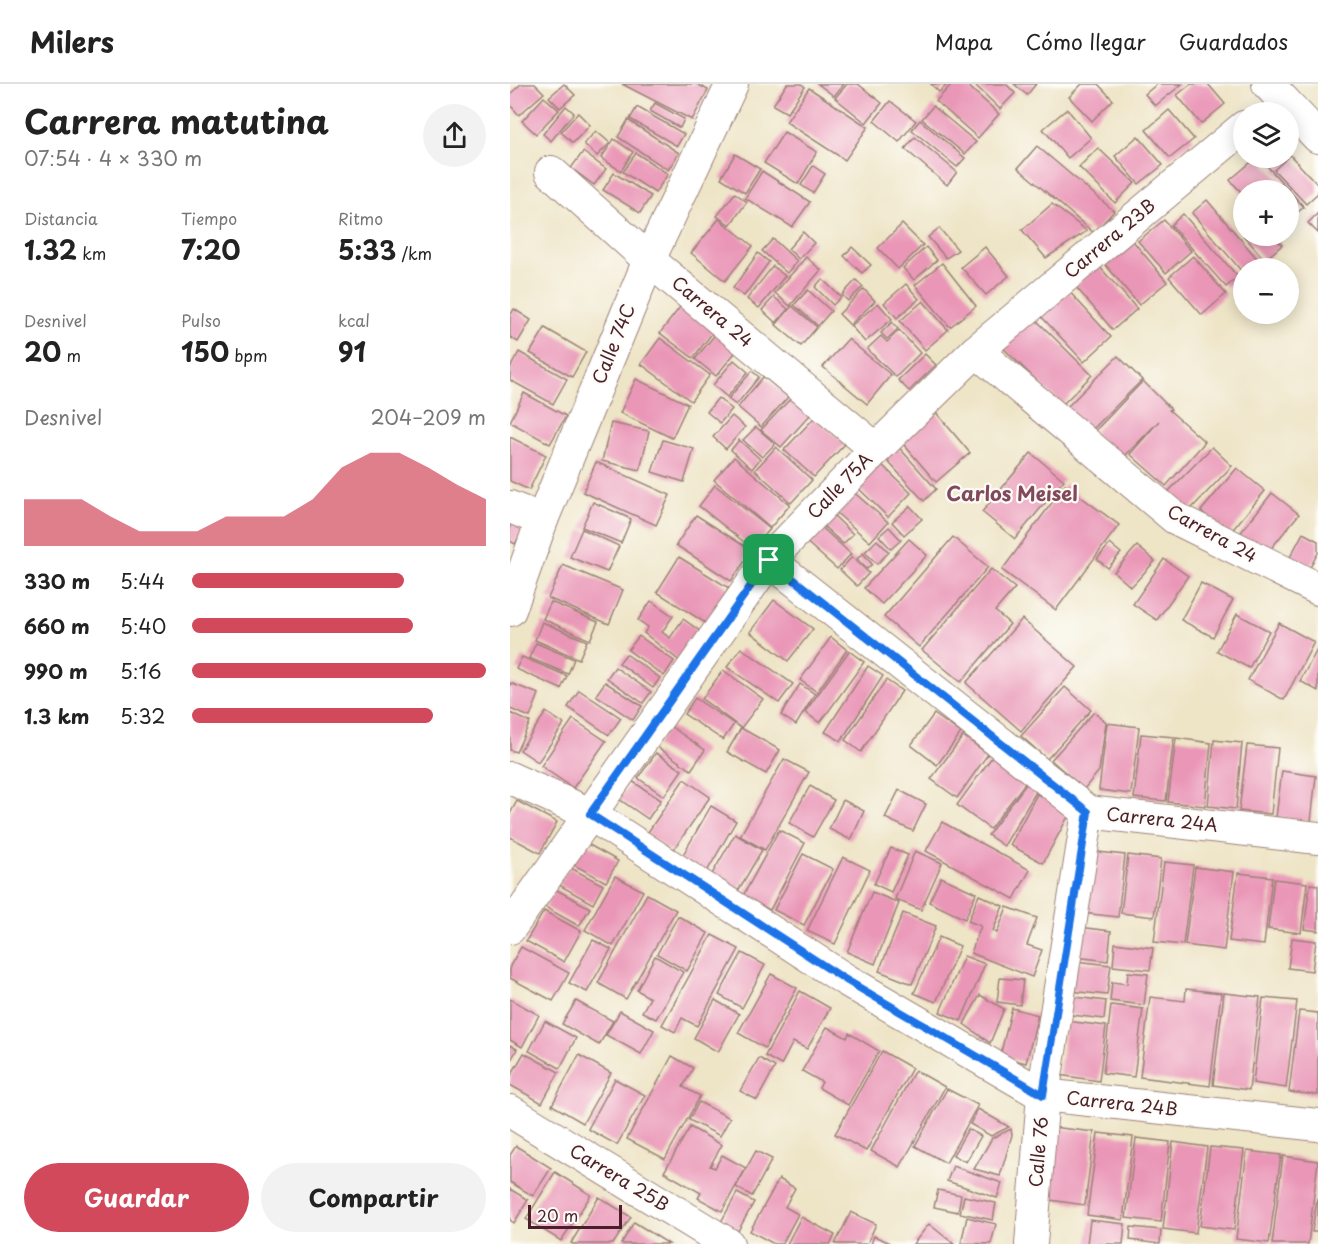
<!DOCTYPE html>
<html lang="es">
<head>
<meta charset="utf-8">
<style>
  body { margin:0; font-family:"Playpen Sans",sans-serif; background:#f2f2f2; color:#222; height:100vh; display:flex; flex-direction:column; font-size:22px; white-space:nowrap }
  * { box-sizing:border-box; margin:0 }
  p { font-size:20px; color:#767676 }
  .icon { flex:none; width:33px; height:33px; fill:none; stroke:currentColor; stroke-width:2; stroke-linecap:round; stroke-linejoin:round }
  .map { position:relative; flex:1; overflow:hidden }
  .details { display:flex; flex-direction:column; background:#fff; width:510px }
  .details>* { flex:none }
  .buttons { position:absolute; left:723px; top:18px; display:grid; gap:12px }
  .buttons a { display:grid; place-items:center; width:66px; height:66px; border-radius:50%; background:#fff; box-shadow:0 3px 15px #0003; font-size:30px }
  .scale { position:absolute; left:18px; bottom:15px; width:94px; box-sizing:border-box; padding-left:6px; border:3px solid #4a1f2b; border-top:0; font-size:16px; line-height:21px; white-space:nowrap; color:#4a1f2b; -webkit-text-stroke:4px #fdfcf7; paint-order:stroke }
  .pin { position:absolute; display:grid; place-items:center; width:51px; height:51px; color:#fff; margin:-26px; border-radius:12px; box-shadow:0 3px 9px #0006 }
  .round { display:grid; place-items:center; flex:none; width:63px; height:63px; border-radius:32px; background:#f2f2f2 }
  .summary { display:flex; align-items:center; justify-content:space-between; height:102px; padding:0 24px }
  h1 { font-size:33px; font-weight:700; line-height:45px }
  .stats { display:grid; grid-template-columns:repeat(3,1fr); gap:9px; height:102px; padding:6px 24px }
  .stats div { display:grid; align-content:center }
  .stats b { font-size:26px; font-weight:700 }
  .stats small { font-size:16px; font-weight:400 }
  .stats p { font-size:16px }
  .chart { height:168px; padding:12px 24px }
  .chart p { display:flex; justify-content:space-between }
  .chart svg { width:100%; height:108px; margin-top:6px; fill:#d1495b; opacity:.7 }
  .primary-button { display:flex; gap:12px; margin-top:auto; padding:12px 24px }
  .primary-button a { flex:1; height:69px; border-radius:36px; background:#d1495b; color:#fff; font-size:24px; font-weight:700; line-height:69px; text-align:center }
  .primary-button a+a { background:#f2f2f2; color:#222 }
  ul { padding:0 24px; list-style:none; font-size:20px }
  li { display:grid; grid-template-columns:96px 72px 1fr; align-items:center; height:45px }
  li i { height:15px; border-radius:8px; background:#d1495b }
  header { display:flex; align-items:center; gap:36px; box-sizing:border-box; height:84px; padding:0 30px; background:#fff; border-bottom:2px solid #e0e0e0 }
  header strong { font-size:28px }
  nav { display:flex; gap:33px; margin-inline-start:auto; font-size:21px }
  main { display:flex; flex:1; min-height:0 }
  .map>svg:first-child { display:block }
  .building { fill:#ea97b7 }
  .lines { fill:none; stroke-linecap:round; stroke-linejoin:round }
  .minor-casing { stroke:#9c8278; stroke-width:34 }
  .minor { stroke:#fff; stroke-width:32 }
  .route-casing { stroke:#fff; stroke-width:12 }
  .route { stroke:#1a73e8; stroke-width:8 }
  .labels { text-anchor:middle; stroke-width:4.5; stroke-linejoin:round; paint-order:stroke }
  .street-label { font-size:18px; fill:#4a1f2b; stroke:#fdfcf7 }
  .neighbourhood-label { font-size:20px; font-weight:bold; fill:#82495c; stroke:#fdfcf7 }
</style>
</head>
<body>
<header>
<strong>Milers</strong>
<nav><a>Mapa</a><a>Cómo llegar</a><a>Guardados</a></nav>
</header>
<main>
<section class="details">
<div class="summary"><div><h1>Carrera matutina</h1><p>07:54 · 4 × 330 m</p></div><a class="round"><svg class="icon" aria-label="share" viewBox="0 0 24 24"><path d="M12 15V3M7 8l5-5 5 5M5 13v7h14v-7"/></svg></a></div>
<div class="stats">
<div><p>Distancia</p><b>1.32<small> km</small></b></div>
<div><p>Tiempo</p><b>7:20</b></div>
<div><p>Ritmo</p><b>5:33<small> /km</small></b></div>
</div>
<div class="stats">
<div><p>Desnivel</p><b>20<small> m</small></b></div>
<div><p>Pulso</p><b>150<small> bpm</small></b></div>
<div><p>kcal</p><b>91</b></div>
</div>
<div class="chart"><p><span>Desnivel</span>204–209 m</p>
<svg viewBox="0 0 160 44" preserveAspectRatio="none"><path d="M0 44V25L10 25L20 25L30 32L40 38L50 38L60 38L70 32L80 32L90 32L100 25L110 12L120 6L130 6L140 12L150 19L160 25V44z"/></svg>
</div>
<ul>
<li><b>330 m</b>5:44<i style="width:72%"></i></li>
<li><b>660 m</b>5:40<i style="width:75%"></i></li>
<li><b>990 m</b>5:16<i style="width:100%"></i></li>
<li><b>1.3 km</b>5:32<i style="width:82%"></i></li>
</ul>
<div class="primary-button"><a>Guardar</a><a>Compartir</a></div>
</section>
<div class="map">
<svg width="808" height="1160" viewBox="0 0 808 1160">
  <rect width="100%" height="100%" fill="#fdfcf7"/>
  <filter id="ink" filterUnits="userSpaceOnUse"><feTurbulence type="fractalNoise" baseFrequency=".0167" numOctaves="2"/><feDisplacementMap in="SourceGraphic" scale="12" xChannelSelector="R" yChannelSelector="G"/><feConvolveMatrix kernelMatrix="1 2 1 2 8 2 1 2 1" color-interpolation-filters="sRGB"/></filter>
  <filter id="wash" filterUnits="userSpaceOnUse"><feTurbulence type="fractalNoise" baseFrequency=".008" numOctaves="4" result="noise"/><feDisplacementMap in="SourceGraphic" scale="24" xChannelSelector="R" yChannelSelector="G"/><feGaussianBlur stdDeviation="1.35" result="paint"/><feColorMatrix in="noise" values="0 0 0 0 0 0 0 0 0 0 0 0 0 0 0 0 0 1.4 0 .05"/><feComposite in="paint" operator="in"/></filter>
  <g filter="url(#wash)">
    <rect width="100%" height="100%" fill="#eee4c6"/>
    <g id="blocks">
      <g class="building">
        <polygon points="11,0 25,0 34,9 9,31 0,21 0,10"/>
        <polygon points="54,0 65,11 50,24 39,13"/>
        <polygon points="112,0 187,0 198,6 182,36"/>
        <polygon points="277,0 291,0 295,3 277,29 263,21"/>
        <polygon points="308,0 334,0 324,12"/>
        <polygon points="337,0 348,0 372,19 356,39 325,14"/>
        <polygon points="421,0 438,0 429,8"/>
        <polygon points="442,0 456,0 489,30 468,54 426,17"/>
        <polygon points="464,0 496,0 505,9 490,25"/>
        <polygon points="504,0 526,0 517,11"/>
        <polygon points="572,0 588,0 603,16 582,37 559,13"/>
        <polygon points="647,0 672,0 645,22 635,10"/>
        <polygon points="681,0 698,0 715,20 691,40 667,11"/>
        <polygon points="299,4 358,43 335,76 276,38"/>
        <polygon points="34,13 49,26 26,50 12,37"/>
        <polygon points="380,17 406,37 389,58 364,37"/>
        <polygon points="145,19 174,35 170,44 140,27"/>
        <polygon points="56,22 64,29 41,57 33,50"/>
        <polygon points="423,22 466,58 455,70 412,35"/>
        <polygon points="127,23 174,50 167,62 120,35"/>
        <polygon points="557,25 581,54 558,74 533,45"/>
        <polygon points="659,26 684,55 660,74 636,46"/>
        <polygon points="68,29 80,41 63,59 51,48"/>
        <polygon points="118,36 169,69 158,86 108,53"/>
        <polygon points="410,36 455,74 447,83 402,46"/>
        <polygon points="86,47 100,59 87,72 74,60"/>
        <polygon points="274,48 307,68 288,100 254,79"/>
        <polygon points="628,52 653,81 629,100 605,72"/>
        <polygon points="405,53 447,88 437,101 395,65"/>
        <polygon points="104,55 123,68 111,87 91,74"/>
        <polygon points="527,62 604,127 584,149 508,84"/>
        <polygon points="588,64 625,99 605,119 569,83"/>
        <polygon points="73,68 96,85 84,101 61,84"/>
        <polygon points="126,69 158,90 145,109 113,88"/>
        <polygon points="225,70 250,85 235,109 211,94"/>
        <polygon points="780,71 808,101 808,109 796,120 764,86"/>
        <polygon points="746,74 750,74 794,123 778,136 778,106 734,106 734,111 720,96"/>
        <polygon points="303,82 315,90 303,109 291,101"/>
        <polygon points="252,87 300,118 282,143 235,114"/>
        <polygon points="104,89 141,112 130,129 93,106"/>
        <polygon points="225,109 237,118 220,141 207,132"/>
        <polygon points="697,116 750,178 741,184 734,184 734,190 682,129"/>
        <polygon points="542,120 577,147 536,174 512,146"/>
        <polygon points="808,129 808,149 798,139"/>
        <polygon points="673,130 728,193 716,203 661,141"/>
        <polygon points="209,135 243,162 215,197 181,169"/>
        <polygon points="654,136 681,167 656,189 628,157"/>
        <polygon points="392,140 413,161 388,185 368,164"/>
        <polygon points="429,144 448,166 436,174 418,153"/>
        <polygon points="293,148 304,159 289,175 278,165"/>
        <polygon points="734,152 763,152 772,161 755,176"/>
        <polygon points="263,155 287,177 277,189 252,167"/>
        <polygon points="623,157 657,198 629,221 595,180"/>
        <polygon points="342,163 361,181 352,189 334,172"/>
        <polygon points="416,163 427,176 404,196 393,184"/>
        <polygon points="475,163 499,192 476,211 451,183"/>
        <polygon points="248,169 259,178 234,212 223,204"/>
        <polygon points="683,172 716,210 692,231 659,193"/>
        <polygon points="296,173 311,186 280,222 265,209"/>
        <polygon points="432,179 466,222 440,243 405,201"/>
        <polygon points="588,181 627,225 603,246 565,202"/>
        <polygon points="263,182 275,192 249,224 237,215"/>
        <polygon points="312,195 331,213 323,221 305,203"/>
        <polygon points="346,196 353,203 338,217 332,211"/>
        <polygon points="396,200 409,215 387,234 374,219"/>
        <polygon points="556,204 601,253 574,278 528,229"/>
        <polygon points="354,205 365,217 340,241 329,230"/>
        <polygon points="298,206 321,227 308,242 284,221"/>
        <polygon points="264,213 278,225 266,239 252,226"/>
        <polygon points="413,217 438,246 415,266 390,237"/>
        <polygon points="174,218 207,243 183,274 150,249"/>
        <polygon points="368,219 382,235 355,258 341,242"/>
        <polygon points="282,222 307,243 291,262 266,241"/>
        <polygon points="4,225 21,236 8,258 0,253 0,232"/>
        <polygon points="520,230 582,291 552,321 490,261"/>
        <polygon points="382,238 388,245 377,255 371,249"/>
        <polygon points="35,244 76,268 62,293 20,269"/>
        <polygon points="389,246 410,269 386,293 357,265 371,252 377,258"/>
        <polygon points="208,247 229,264 206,292 185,275"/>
        <polygon points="150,254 200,291 181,317 131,280"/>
        <polygon points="338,255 381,291 357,320 313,283"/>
        <polygon points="9,268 57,295 43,320 0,296 0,284"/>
        <polygon points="415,270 426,281 399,307 388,296"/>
        <polygon points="608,272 632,296 580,348 556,324"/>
        <polygon points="224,276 238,288 217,313 203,301"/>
        <polygon points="242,287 249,293 226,321 218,315"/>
        <polygon points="254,292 278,313 251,343 228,323"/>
        <polygon points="126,295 178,320 162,354 110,329"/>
        <polygon points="633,297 661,325 659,326 695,358 656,402 620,370 649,337 611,376 583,349"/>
        <polygon points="14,309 56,332 40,360 0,338"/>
        <polygon points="208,314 222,325 210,339 197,328"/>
        <polygon points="281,314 300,331 271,363 251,346"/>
        <polygon points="424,326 460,369 426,398 389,355"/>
        <polygon points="222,332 235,343 216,365 203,353"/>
        <polygon points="305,333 335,360 304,393 274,366"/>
        <polygon points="101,339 139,347 130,386 92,377"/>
        <polygon points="246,343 265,360 252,373 233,356"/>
        <polygon points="0,353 36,371 19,406 0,397"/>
        <polygon points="153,356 184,365 174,398 142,388"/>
        <polygon points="229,356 250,375 242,385 221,366"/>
        <polygon points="386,360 426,405 414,417 373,372"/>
        <polygon points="266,363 302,396 281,419 245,386"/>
        <polygon points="702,363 722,382 679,427 658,408"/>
        <polygon points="521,369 554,396 505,455 472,428"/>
        <polygon points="224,373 280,421 260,444 204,396"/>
        <polygon points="365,374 401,409 378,433 342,398"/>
        <polygon points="86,378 160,411 146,441 73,408"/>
        <polygon points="727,384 755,407 719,450 691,427"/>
        <polygon points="205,401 260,445 243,465 189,422"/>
        <polygon points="555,401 609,441 546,526 492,486"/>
        <polygon points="340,405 378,438 360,458 322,425"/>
        <polygon points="762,409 789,430 754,473 728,452"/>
        <polygon points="83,418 121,435 111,459 72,443"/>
        <polygon points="400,422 412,435 394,451 382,438"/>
        <polygon points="319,427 343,450 333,460 309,438"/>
        <polygon points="186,431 242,467 221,497 166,461"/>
        <polygon points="0,438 13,445 5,460 0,457"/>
        <polygon points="308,440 341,470 327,485 293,455"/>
        <polygon points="379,443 391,456 381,465 369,452"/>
        <polygon points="72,445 109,462 97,488 60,473"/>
        <polygon points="793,449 808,457 808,469 798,487 778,477"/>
        <polygon points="443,453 478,483 409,563 374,533"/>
        <polygon points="399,455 417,471 372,520 354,504"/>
        <polygon points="367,456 379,468 367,480 355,468"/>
        <polygon points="600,460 611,469 598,484 587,475"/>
        <polygon points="627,462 645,477 621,503 604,488"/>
        <polygon points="353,469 362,480 357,485 347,475"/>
        <polygon points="169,473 219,504 197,540 147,508"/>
        <polygon points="342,473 359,489 347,502 330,486"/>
        <polygon points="654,475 678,492 647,536 623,520"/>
        <polygon points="53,481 113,506 99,540 38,514"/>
        <polygon points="481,485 505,504 485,527 500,540 451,598 412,566"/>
        <polygon points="691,499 723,516 703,553 671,536"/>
        <polygon points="264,516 303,545 278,577 240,548"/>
        <polygon points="141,517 163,532 152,548 160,554 173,535 194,550 171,578 134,549 138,543 128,536"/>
        <polygon points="41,518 88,538 80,556 33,535"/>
        <polygon points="727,530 759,547 739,584 707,567"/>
        <polygon points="512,535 567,583 511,647 456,599"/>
        <polygon points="32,538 77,557 69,575 25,556"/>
        <polygon points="769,539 804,558 774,616 738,596"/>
        <polygon points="129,552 164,577 154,592 118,566"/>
        <polygon points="321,553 337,566 307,608 290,596"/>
        <polygon points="26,559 64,575 58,590 19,574"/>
        <polygon points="231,564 283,600 269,619 217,583"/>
        <polygon points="808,564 808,607 790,597"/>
        <polygon points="339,567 354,578 310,639 295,628"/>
        <polygon points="116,570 150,594 143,604 109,579"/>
        <polygon points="12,573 57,592 51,605 6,585"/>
        <polygon points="358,582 373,592 331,657 315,648"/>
        <polygon points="105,583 141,608 133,619 97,594"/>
        <polygon points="213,586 253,615 231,644 192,615"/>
        <polygon points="376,596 392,607 351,668 335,656"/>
        <polygon points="95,598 132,622 123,636 86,611"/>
        <polygon points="0,599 29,610 20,633 0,625"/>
        <polygon points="290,600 305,610 286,641 271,631"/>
        <polygon points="555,603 581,626 537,675 511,652"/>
        <polygon points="69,606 111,634 99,651 58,623"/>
        <polygon points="185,614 224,640 213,656 174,630"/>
        <polygon points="36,628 54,640 28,678 10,666"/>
        <polygon points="584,628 596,638 589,687 574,705 541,676"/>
        <polygon points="0,629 20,638 6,668 0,666"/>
        <polygon points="424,630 451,649 427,681 401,661"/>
        <polygon points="63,635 96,657 63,704 31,682"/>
        <polygon points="597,639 629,643 621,710 589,706"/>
        <polygon points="160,642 195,666 181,686 146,662"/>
        <polygon points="231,644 270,666 256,690 217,668"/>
        <polygon points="631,650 664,653 656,717 624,714"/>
        <polygon points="453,652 478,670 447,714 421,695"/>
        <polygon points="666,654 701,659 695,722 658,718"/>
        <polygon points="704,656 732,659 726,725 698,722"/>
        <polygon points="737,661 768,664 761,730 729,727"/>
        <polygon points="146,669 172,686 154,712 128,694"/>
        <polygon points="482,673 516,698 480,745 447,721"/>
        <polygon points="274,675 299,688 255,766 230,752"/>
        <polygon points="772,687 806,692 801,738 766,733"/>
        <polygon points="174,695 200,713 162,768 136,751"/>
        <polygon points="122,697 151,716 138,735 109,715"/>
        <polygon points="517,699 526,708 494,762 478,751"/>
        <polygon points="300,702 324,716 303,753 279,739"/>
        <polygon points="389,706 416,720 403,747 375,734"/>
        <polygon points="527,710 561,727 533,779 500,761"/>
        <polygon points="333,716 354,727 341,756 319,745"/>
        <polygon points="7,717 47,738 30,769 0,753 0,730"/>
        <polygon points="201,722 226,737 195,791 170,776"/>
        <polygon points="432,738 520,786 504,815 416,767"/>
        <polygon points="269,746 295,759 260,826 233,812"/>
        <polygon points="225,750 252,766 228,807 201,792"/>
        <polygon points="74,758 108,777 96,798 62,780"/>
        <polygon points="381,764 398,771 381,808 364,800"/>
        <polygon points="405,767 432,779 411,826 385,815"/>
        <polygon points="579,767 615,771 608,833 572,829"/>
        <polygon points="293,770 323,785 294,841 264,826"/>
        <polygon points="618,771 651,775 644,833 611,829"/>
        <polygon points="333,773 360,786 325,860 297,847"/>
        <polygon points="654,778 683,781 673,861 644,858"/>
        <polygon points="59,783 93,801 83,820 49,801"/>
        <polygon points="685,783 724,788 714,866 675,861"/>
        <polygon points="728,789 762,793 754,861 719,857"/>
        <polygon points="105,792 133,807 103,862 75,846"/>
        <polygon points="431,793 466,809 455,835 419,818"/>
        <polygon points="764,795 797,799 791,849 758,845"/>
        <polygon points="800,800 808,801 808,847 794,845"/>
        <polygon points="45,805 80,824 69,842 35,823"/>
        <polygon points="362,808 389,819 365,880 337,868"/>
        <polygon points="137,810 166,826 116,915 88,899"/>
        <polygon points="469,811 493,822 483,847 487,849 497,823 527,834 517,861 532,866 522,893 461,869 471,842 458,837"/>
        <polygon points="34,827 71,847 54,878 16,857"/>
        <polygon points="393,829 426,842 402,900 369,887"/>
        <polygon points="168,832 198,849 177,887 147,870"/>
        <polygon points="569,843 601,847 598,877 566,873"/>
        <polygon points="202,851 229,865 187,942 172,934 165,948 152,941"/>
        <polygon points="429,853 450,862 426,918 404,909"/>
        <polygon points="782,854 806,857 802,887 778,884"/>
        <polygon points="83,856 101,865 77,908 59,899"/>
        <polygon points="605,859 643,864 640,886 603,882"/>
        <polygon points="11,863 59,889 43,917 0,894 0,882"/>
        <polygon points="232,869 255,881 232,924 209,911"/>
        <polygon points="145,872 173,888 146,935 132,928 140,914 127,906"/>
        <polygon points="454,872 475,880 451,937 430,928"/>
        <polygon points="564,877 601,881 597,911 560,907"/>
        <polygon points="618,888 638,890 634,921 600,917 602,898 617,900"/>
        <polygon points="261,890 287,904 255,964 228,949"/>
        <polygon points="490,894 513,896 510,921 487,918"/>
        <polygon points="676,905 711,909 700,1002 630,993 640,913 675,917"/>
        <polygon points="290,907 320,924 297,965 283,958 271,981 255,972"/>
        <polygon points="714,909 750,913 739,1006 703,1001"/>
        <polygon points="470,911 494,925 480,959 454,940"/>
        <polygon points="557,912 596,917 594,935 554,930"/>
        <polygon points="753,914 787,917 776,1004 743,999"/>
        <polygon points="0,915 29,931 12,963 0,956"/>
        <polygon points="205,916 229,930 208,968 184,954"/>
        <polygon points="66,917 103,937 89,961 52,940"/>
        <polygon points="601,921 633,925 624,993 593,989"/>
        <polygon points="502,924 528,931 516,979 490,972"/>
        <polygon points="110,927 144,946 131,970 96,951"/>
        <polygon points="789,927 808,929 808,1011 779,1008"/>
        <polygon points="35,937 66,954 50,984 19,967"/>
        <polygon points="556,937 596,942 589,997 549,991"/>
        <polygon points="317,943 337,954 339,949 369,967 338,1021 309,1004 312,998 292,987"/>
        <polygon points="0,961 7,965 0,978"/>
        <polygon points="372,967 402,984 356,1067 325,1050"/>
        <polygon points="14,969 49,988 32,1019 0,1001 0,993"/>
        <polygon points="69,971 101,989 73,1039 42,1021"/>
        <polygon points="162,972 183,984 173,1003 190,1012 155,1075 117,1055"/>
        <polygon points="249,974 265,983 247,1016 230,1007"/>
        <polygon points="405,986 435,1003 390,1083 361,1067"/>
        <polygon points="105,995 135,1011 107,1061 78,1045"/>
        <polygon points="437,1005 468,1021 436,1079 405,1062"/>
        <polygon points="189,1018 220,1034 210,1052 179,1036"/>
        <polygon points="468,1025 499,1043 481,1052 460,1040"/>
        <polygon points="180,1043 212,1061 200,1082 205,1084 212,1071 236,1084 212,1127 188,1114 191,1109 154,1088"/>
        <polygon points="542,1043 584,1048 575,1121 533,1115"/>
        <polygon points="458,1045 471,1052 456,1078 443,1071"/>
        <polygon points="501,1045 502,1051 490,1092 464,1085 482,1054"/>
        <polygon points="588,1049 623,1053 613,1136 577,1131"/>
        <polygon points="626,1054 660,1058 651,1138 616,1134"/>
        <polygon points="663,1058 697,1063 686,1149 653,1145"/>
        <polygon points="6,1062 41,1084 23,1112 0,1098 0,1071"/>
        <polygon points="700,1063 734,1066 724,1146 690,1142"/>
        <polygon points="246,1067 262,1075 242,1112 226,1103"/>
        <polygon points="737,1067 771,1071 759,1159 726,1155"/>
        <polygon points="773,1072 808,1077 798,1160 762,1160"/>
        <polygon points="443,1082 492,1099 487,1114 437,1097"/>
        <polygon points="45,1088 81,1111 51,1157 16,1135"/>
        <polygon points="269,1095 285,1104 275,1123 288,1130 272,1160 264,1160 240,1147"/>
        <polygon points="0,1105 18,1116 4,1139 0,1136"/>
        <polygon points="428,1106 451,1111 448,1128 424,1123"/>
        <polygon points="227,1109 244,1118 228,1147 211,1138"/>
        <polygon points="454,1112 486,1119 483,1136 450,1129"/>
        <polygon points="89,1113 121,1133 103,1160 63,1160 61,1159"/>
        <polygon points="807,1115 808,1115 808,1148 802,1148"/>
        <polygon points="341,1128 366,1140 357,1160 325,1160"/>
        <polygon points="291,1133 325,1151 320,1160 277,1160"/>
        <polygon points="457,1133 486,1140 481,1160 451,1159"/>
        <polygon points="580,1136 615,1140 613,1160 577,1160"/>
        <polygon points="124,1138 159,1160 111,1160"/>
        <polygon points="419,1140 444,1160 403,1160"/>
        <polygon points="621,1143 651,1146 650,1160 620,1156"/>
        <polygon points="364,1152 382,1160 361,1160"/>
      </g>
    </g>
  </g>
  <g filter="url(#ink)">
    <use href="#blocks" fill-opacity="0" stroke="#9c8278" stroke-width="1.5"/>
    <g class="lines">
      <g class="minor-casing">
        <g id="minor">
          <polyline points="758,0 808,53"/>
          <polyline points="41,88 139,176 366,365"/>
          <polyline points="466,267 665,434 808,505"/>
          <polyline points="0,423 32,436"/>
          <polyline points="259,476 578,728 808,754"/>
          <polyline points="0,526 32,436 139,176 222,0"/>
          <polyline points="0,694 80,730 336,896 533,1011 808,1041"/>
          <polyline points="0,844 259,476 366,365 466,267 734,43"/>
          <polyline points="0,1027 218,1160"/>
          <polyline points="521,1160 533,1011 578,728"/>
        </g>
      </g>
      <use href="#minor" class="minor"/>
    </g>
  </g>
  <g class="lines" filter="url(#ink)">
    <g class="route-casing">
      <polygon id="route" points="259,476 578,728 533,1011 336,896 80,730"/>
    </g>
    <use href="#route" class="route"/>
  </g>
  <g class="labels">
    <g class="street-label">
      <text transform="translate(600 155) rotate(-40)" y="6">Carrera 23B</text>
      <text transform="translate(202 228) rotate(40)" y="6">Carrera 24</text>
      <text transform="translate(104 260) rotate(-68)" y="6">Calle 74C</text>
      <text transform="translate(330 402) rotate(-46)" y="6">Calle 75A</text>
      <text transform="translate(702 450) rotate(29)" y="6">Carrera 24</text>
      <text transform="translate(652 736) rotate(6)" y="6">Carrera 24A</text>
      <text transform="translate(612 1020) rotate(6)" y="6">Carrera 24B</text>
      <text transform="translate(529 1068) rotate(-85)" y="6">Calle 76</text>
      <text transform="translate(109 1094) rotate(31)" y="6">Carrera 25B</text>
    </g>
    <g class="neighbourhood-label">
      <text x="502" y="417">Carlos Meisel</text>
    </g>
  </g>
</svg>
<div class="buttons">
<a><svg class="icon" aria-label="layers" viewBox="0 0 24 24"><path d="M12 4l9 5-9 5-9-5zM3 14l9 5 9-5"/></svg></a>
<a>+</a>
<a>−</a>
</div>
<div class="scale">20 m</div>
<div class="pin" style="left:259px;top:476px;background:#1e9e55"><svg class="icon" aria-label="arrive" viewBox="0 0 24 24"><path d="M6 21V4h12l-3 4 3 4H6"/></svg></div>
</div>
</main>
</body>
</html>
